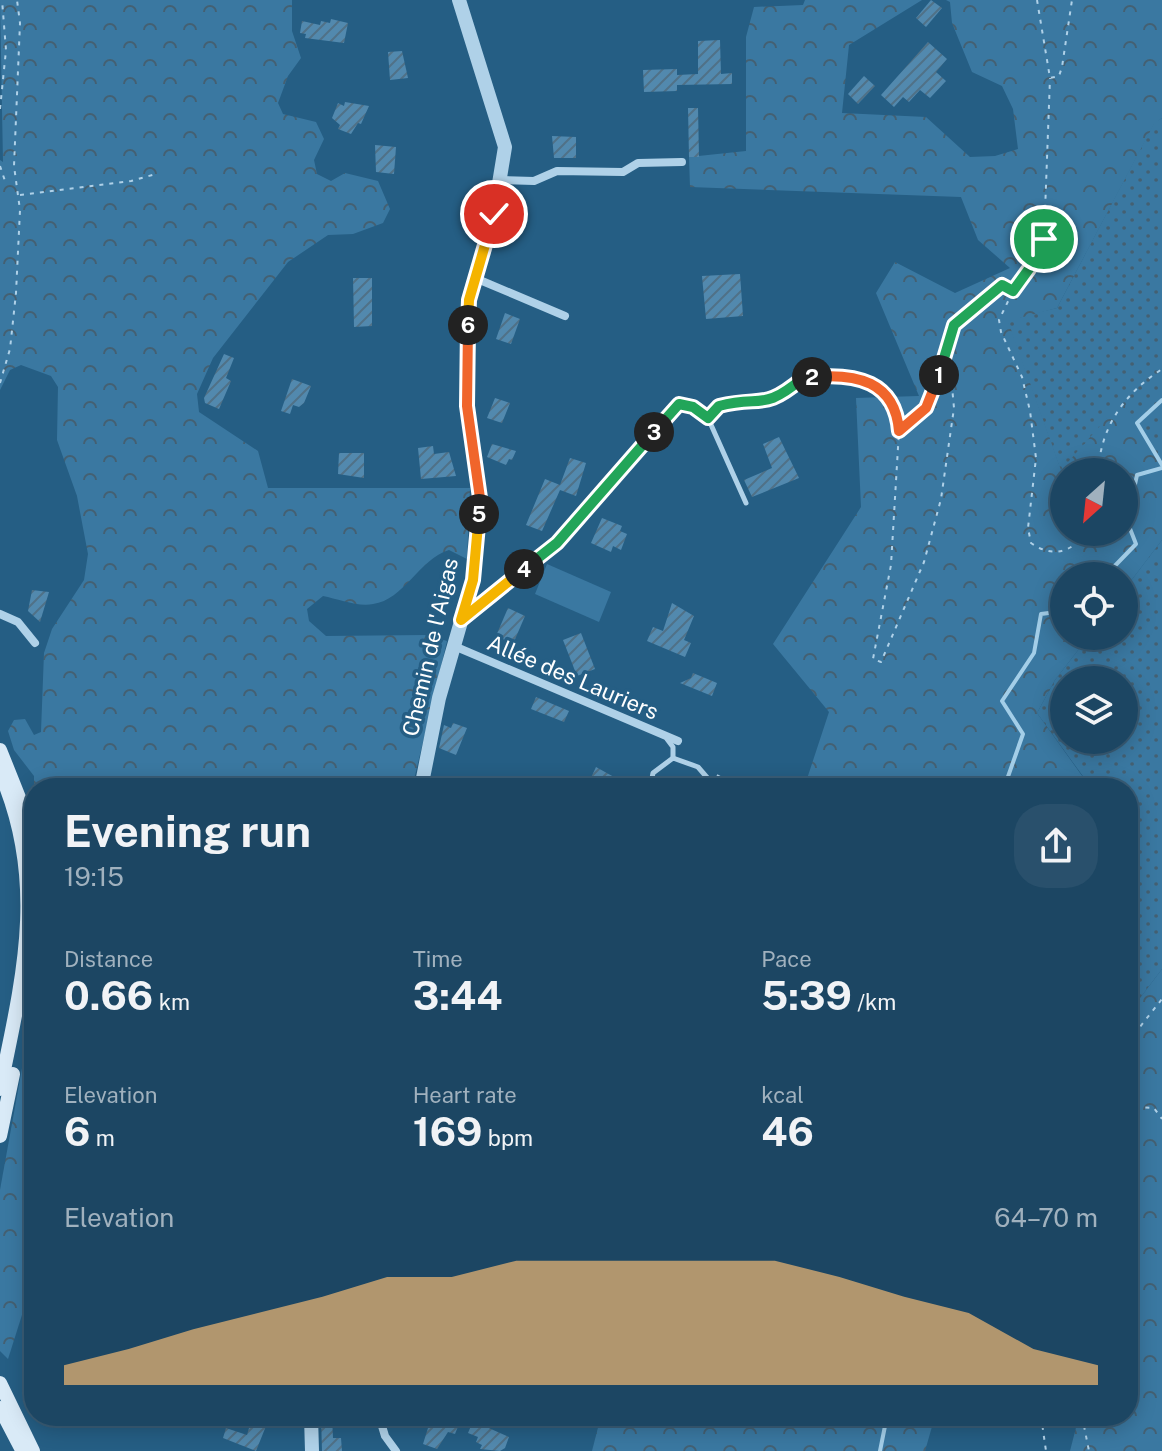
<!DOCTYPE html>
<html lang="en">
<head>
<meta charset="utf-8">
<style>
  body { margin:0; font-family:"Public Sans",sans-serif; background:#29506c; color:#f1f3f6; height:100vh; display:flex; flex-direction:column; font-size:30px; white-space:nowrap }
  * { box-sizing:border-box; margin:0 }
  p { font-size:26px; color:#a0b1be }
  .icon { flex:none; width:44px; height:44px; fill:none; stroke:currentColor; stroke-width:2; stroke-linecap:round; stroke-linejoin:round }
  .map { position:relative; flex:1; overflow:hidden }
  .panel { position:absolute; left:24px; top:778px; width:1114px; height:648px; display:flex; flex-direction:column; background:#1c4663; border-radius:32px; box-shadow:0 4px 20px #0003,0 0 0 2px #3a5e78 }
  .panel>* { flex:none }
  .needle { width:52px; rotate:207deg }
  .tools { position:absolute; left:1050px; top:458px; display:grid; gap:16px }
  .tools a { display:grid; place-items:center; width:88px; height:88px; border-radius:50%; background:#1c4663; box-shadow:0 4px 20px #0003,0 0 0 2px #3a5e78; font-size:40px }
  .pin { position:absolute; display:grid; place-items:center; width:68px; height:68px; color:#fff; margin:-34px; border:4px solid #fff; border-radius:50%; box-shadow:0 2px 8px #0007 }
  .km { position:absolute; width:40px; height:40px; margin:-20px; border-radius:50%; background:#222; color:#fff; font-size:22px; line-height:40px; text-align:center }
  .round { display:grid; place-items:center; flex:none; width:84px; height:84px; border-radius:32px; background:#29506c }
  .head { display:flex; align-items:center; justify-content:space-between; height:136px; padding:0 40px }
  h1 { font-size:44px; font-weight:700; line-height:60px }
  .metrics { display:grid; grid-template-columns:repeat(3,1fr); gap:12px; height:136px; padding:8px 40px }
  .metrics div { display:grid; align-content:center }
  .metrics b { font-size:40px; font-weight:700 }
  .metrics small { font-size:22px; font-weight:400 }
  .metrics p { font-size:22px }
  .chart { height:224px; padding:16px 40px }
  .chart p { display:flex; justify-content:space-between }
  .chart svg { width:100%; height:144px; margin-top:8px; fill:#f1b974; opacity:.7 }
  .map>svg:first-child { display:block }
  .grass { fill:url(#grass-dots); fill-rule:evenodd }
  .forest { fill:url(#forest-crowns); fill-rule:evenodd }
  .park { fill:#3a78a1 }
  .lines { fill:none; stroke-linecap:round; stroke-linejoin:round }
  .stream { stroke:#a3cee8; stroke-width:4 }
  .building { fill:url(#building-hatch) }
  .path { stroke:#afd1e8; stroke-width:2; stroke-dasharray:4 6; stroke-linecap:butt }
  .service { stroke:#afd1e8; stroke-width:5 }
  .minor { stroke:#afd1e8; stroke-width:8 }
  .tertiary { stroke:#afd1e8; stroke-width:14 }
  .secondary { stroke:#d9eaf7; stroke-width:14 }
  .split-1-casing { stroke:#fff; stroke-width:16 }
  .split-2-casing { stroke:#fff; stroke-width:16 }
  .split-3-casing { stroke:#fff; stroke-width:16 }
  .split-4-casing { stroke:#fff; stroke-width:16 }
  .split-5-casing { stroke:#fff; stroke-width:16 }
  .split-6-casing { stroke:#fff; stroke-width:16 }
  .split-7-casing { stroke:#fff; stroke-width:16 }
  .split-1 { stroke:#22a559; stroke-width:10 }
  .split-2 { stroke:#f0652b; stroke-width:10 }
  .split-3 { stroke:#22a559; stroke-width:10 }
  .split-4 { stroke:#22a559; stroke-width:10 }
  .split-5 { stroke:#f5b400; stroke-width:10 }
  .split-6 { stroke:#f0652b; stroke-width:10 }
  .split-7 { stroke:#f5b400; stroke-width:10 }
  .labels { text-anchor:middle; stroke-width:7; stroke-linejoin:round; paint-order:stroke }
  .street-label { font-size:22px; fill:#fff; stroke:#255e84 }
</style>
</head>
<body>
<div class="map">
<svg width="1162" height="1451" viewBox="0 0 1162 1451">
  <defs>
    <pattern id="grass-dots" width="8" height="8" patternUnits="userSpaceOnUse" patternTransform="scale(2)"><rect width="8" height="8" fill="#3a78a1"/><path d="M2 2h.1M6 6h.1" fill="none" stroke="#446072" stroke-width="1.8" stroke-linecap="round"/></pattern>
    <pattern id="forest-crowns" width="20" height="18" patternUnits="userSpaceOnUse" patternTransform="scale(2)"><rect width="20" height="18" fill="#3a78a1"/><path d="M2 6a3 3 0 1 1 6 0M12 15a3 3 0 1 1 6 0" fill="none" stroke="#446072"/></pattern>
    <pattern id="building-hatch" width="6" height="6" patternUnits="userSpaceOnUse" patternTransform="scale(2)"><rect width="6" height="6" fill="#5289ae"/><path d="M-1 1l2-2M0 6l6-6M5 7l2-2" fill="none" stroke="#507187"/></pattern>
  </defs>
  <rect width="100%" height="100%" fill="#255e84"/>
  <g class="grass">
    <polygon points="1162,118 1162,462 1122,402 1061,471 1007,320 1057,308 1154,123"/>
    <path d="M1162,540V969L1128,1014V788H1079L1085,779L1037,713L1055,680L1089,636H1124V590ZM1064,680H1124V740H1064Z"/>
  </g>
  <g class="forest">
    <path d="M0,0H292V31L301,58L288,76L278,103L283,114L316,122L324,139L314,160L317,174L331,181L345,173L378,181L390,209L383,223L353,234L328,235L288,262L213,358L197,394L199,412L258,451L268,488H470L467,559L449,550C419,559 404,600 373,604C358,607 338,599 323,596L307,609L309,621L326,636L427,635L447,641L412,788H34V806V776L14,750L8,731L14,720L25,719L34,735L41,732L44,653L52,629L84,580L88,554L77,496L57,440L58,387L51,376L21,365L10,370L0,390V160L3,162Z"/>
    <path d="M805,0H922L849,45L842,113L926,117L970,157L995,156L1018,149L1013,109L1002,86L972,72L952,23L950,2L946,0H1162V118L1154,124L1057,308L1008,321L1061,470L1122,401L1162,462V540L1124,590V576H1064V636H1089L1055,680L1037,713L1085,780L1079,788H804L829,712L773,644L861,507L856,398L919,396L876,293L895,262L955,293L1010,268L978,240L961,197L690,187L689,157L746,151V37L754,7L803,5ZM1064,472H1124V532H1064Z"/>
    <polygon points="1162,969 1162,1451 1070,1451 1079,1416 1128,1416 1128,1014"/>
    <polygon points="34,1002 34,1277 8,1359 0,1351 0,1190"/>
    <polygon points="601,1416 935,1416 925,1451 592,1451"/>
  </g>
  <polygon class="park" points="547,564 611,592 599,622 535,594"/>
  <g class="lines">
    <g class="stream">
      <polyline points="1162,400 1137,423 1162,465"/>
      <polyline points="1105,576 1136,544 1127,521 1137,475 1162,468"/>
      <polyline points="1004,788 1023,734 1002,701 1034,653 1041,614 1064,611"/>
      <polyline points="880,1451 885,1426 892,1416"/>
    </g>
  </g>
  <g class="building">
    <polygon points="931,0 942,8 926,27 916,18"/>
    <polygon points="331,19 348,23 344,43 305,38 306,34 300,33 302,21 320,25 321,21 330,23"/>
    <polygon points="720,40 721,74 732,73 732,84 677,85 677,91 644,92 643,70 677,69 677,75 698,74 698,41"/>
    <polygon points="928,42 947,59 936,72 946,81 930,98 920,90 909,102 903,97 894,107 881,95"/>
    <polygon points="402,51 408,78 390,80 388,52"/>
    <polygon points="864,76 875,86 858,104 848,94"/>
    <polygon points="345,102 369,106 361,124 358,123 351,134 338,129 340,125 332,118 338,103 344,106"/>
    <polygon points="688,108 698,108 699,157 689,157"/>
    <polygon points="552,136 576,137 576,158 554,158"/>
    <polygon points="375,145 396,147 394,174 376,172"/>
    <polygon points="740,274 743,316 706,319 702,276"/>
    <polygon points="353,278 372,278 372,326 354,327"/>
    <polygon points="505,313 520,319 511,344 496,339"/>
    <polygon points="224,354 234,358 226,378 231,381 219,409 205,403 204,398"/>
    <polygon points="292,379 311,386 304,403 299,407 293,405 290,414 281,411"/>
    <polygon points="495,398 510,403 502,423 487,418"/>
    <polygon points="779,437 799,478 752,497 744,480 772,468 763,444"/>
    <polygon points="492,444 516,451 512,460 509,459 506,465 487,457"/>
    <polygon points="433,446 434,454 449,452 456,476 421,479 418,448"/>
    <polygon points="339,453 364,453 364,478 338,474"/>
    <polygon points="570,458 586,463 576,496 560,490 542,531 526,525 545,479 560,485"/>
    <polygon points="602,518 622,526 620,531 627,534 621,550 613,546 611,552 591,543"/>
    <polygon points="32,590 49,592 40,622 28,611"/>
    <polygon points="672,603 694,616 684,640 691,643 685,657 647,641 653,627 663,631"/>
    <polygon points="508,608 525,616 513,644 496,636"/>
    <polygon points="581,633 595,669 577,676 563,640"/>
    <polygon points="693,673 717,683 712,696 680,683 691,678"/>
    <polygon points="536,697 569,711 564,722 531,709"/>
    <polygon points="453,723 467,728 456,755 439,748 444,725 451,728"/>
    <polygon points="596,767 623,782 626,776 635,779 633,788 599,788 589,782"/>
    <polygon points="321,1416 332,1416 333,1438 341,1438 342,1451 322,1451"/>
    <polygon points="422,1416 453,1416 451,1421 459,1424 455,1434 448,1432 437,1449 423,1444 428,1428 419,1424"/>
    <polygon points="251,1421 266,1426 256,1451 223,1438 226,1428 247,1435"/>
    <polygon points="473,1421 509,1437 505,1448 500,1451 480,1449 482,1445 476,1442 478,1437 468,1433"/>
  </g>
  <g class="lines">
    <g class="path">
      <polyline points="1037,0 1050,78 1059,76 1062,67 1072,0"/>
      <polyline points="0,109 6,50 2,0"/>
      <polyline points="0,166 5,181"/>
      <polyline points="20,195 131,181 156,174"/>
      <polyline points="1014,290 1039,255 1044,239 1050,78"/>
      <polyline points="0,383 10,349 16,293 20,210 14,166 20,23 17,0"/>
      <path d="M714,411C727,396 758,405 777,398C788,393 794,385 803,378C848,374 894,375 899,431L891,565L873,659L881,662L924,562L941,499L954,408L948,343L954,325L1002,285L1013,291L999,320L1001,332L1022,377L1030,411L1036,458L1028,528L1031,543C1052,558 1072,553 1086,532"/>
      <polyline points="900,430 926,408 948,345"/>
      <path d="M1098,472C1101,426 1124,394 1162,369"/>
      <polyline points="717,775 739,788"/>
      <polyline points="1128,1042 1162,999"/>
      <polyline points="1128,1100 1136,1107 1154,1108 1162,1119"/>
      <polyline points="1041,1416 1046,1451"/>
      <polyline points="1082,1416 1089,1451"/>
    </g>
    <g class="service">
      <polyline points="680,404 693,407 708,418 746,503"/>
      <polyline points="667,739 673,747 673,758"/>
      <polyline points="650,788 653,773 673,758 698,767 716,788"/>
    </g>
    <g class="minor">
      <polyline points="500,180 534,181 557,171 623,172 638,163 682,162"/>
      <polyline points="475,278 565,316"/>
      <polyline points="0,614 18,622 35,643"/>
      <polyline points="465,617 557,543 679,404"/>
      <polyline points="454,646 678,741"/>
      <polyline points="379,1416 385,1436 396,1451"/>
    </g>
    <g class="tertiary">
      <polyline points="421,788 439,698 473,580 480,498 467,406 469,300 494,214 505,147 459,0"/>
      <polyline points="311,1416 312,1451"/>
    </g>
    <g class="secondary">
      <polyline points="0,750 26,815 34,852"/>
      <path d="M0,772C48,881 23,978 0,1089"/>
      <polyline points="0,1136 13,1074"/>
      <polyline points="0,1383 33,1451"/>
      <polyline points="0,1408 22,1450"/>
    </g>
  </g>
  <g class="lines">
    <g class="split-1-casing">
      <polyline id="split-1" points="939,375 954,325 1002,285 1013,291 1039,255 1044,239"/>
    </g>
    <g class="split-2-casing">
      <path id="split-2" d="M812,377C856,373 895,381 899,431L926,408L939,375"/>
    </g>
    <g class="split-3-casing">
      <path id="split-3" d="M654,432L679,404L693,407L708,418L719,406C763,395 762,412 803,378L812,377"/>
    </g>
    <g class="split-4-casing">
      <polyline id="split-4" points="524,569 557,543 654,432"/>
    </g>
    <g class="split-5-casing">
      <polyline id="split-5" points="479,514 473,580 461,620 524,569"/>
    </g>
    <g class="split-6-casing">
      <polyline id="split-6" points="468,325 467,406 480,498 479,514"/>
    </g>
    <g class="split-7-casing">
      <polyline id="split-7" points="468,325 469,300 494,214"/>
    </g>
    <use href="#split-1" class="split-1"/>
    <use href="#split-2" class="split-2"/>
    <use href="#split-3" class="split-3"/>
    <use href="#split-4" class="split-4"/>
    <use href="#split-5" class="split-5"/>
    <use href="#split-6" class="split-6"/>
    <use href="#split-7" class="split-7"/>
  </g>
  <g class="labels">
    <g class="street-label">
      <text transform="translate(430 647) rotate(-77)" y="8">Chemin de l'Aigas</text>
      <text transform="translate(573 677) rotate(23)" y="8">Allée des Lauriers</text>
    </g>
  </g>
</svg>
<div class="tools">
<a><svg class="needle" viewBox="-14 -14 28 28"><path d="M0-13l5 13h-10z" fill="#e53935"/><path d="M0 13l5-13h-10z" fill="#a0b1be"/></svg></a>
<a><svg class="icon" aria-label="locate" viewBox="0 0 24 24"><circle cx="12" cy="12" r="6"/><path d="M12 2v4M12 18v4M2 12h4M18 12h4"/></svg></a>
<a><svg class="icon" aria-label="layers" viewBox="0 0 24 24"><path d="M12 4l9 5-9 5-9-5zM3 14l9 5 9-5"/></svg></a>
</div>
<div class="pin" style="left:1044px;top:239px;background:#1e9e55"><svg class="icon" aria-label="arrive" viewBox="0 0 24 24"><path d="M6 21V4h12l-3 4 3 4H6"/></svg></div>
<div class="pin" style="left:494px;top:214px;background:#d93025"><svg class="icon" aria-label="check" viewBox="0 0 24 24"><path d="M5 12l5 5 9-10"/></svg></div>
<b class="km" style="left:939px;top:375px">1</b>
<b class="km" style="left:812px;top:377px">2</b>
<b class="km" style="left:654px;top:432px">3</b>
<b class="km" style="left:524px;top:569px">4</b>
<b class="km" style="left:479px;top:514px">5</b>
<b class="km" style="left:468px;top:325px">6</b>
<section class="panel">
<div class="head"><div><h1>Evening run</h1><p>19:15</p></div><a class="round"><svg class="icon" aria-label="share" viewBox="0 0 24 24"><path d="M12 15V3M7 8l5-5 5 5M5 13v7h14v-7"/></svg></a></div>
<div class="metrics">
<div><p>Distance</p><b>0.66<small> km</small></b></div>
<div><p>Time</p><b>3:44</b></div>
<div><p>Pace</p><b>5:39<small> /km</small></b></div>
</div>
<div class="metrics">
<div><p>Elevation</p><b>6<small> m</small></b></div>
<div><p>Heart rate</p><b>169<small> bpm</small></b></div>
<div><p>kcal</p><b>46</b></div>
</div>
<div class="chart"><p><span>Elevation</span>64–70 m</p>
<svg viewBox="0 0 160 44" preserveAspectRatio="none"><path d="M0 44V38L10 33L20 27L30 22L40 17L50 11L60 11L70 6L80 6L90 6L100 6L110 6L120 11L130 17L140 22L150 33L160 38V44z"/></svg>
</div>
</section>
</div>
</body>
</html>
